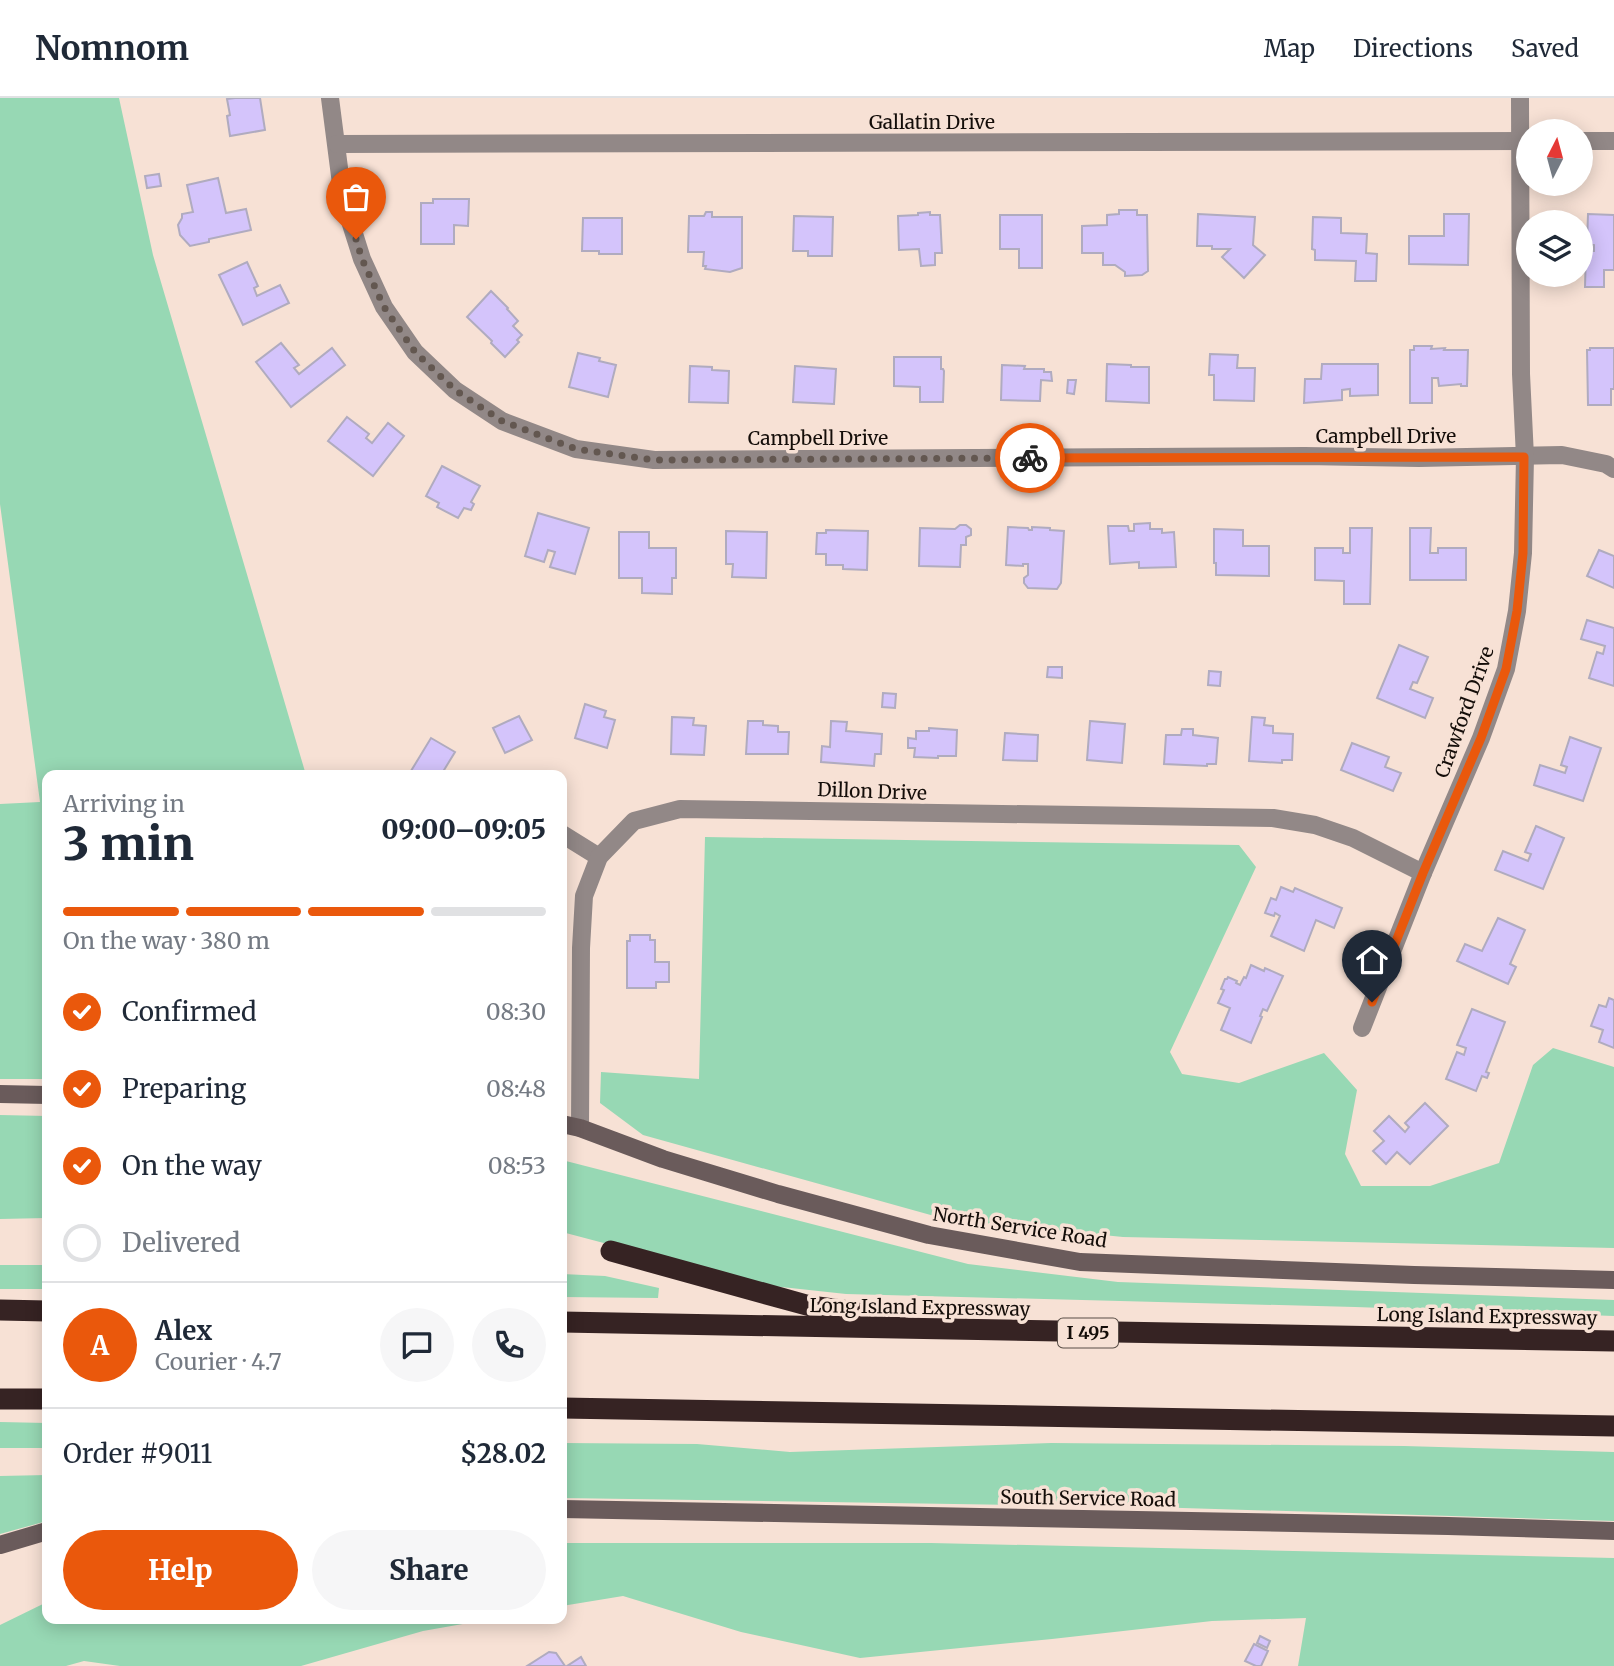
<!DOCTYPE html>
<meta charset="utf-8">
<style>
:root{--surface:#fff;--page:#f6f6f7;--text:#1f2937;--muted:#747a83;--line:#e0e1e3;--accent:#ea580c}
body{margin:0;font-family:Merriweather,serif;background:var(--page);color:var(--text);height:100vh;display:flex;flex-direction:column;font-size:26px;white-space:nowrap}
*{box-sizing:border-box;margin:0}
p{font-size:23px;color:var(--muted)}
.icon{flex:none;width:38px;height:38px;fill:none;stroke:currentColor;stroke-width:2;stroke-linecap:round;stroke-linejoin:round}
.map{position:relative;flex:1;overflow:hidden}
.sheet{position:absolute;left:42px;top:672px;width:525px;height:854px;display:flex;flex-direction:column;background:var(--surface);border-radius:14px;box-shadow:0 4px 18px #0003}
.sheet>*{flex:none}
.needle{width:46px;rotate:6deg}
.fabs{position:absolute;left:1516px;top:21px;display:grid;gap:14px}
.fabs a{display:grid;place-items:center;width:77px;height:77px;border-radius:50%;background:var(--surface);box-shadow:0 4px 18px #0003;font-size:35px}
.pin{position:absolute;display:grid;place-items:center;width:60px;height:60px;color:#fff;margin:-72px -30px;border-radius:50% 50% 50% 0;rotate:-45deg;box-shadow:0 0 7px #0007}
.pin .icon{rotate:45deg}
.courier{position:absolute;display:grid;place-items:center;width:70px;height:70px;margin:-35px;border:5px solid #ea580c;border-radius:50%;background:#fff;color:#222;box-shadow:0 2px 9px #0007}
.summary em{font-style:normal;font-weight:800}
.summary div{display:flex;flex-direction:column-reverse}
.summary{display:flex;align-items:center;justify-content:space-between;height:119px;padding:0 21px}
h1{font-size:46px;font-weight:800;line-height:52px}
.bar{display:grid;grid-template-columns:repeat(4,1fr);gap:10px 7px;align-content:center;height:84px;padding:0 21px}
.bar i{height:9px;border-radius:5px;background:var(--line)}
.bar .current{background:var(--accent)}
.bar p{grid-column:span 4}
.line{display:flex;align-items:center;gap:18px;padding:0 21px;border-top:2px solid var(--line)}
.line div{flex:1}
.round{display:grid;place-items:center;flex:none;width:74px;height:74px;border-radius:37px;background:var(--page)}
ol{padding:0 21px;list-style:none}
li{display:flex;align-items:center;gap:21px;height:77px}
li p{margin-inline-start:auto}
li .icon{padding:7px;border-radius:50%;background:var(--accent);color:#fff;stroke-width:4}
li:last-child{color:var(--muted)}
li i{width:38px;height:38px;border:4px solid var(--line);border-radius:50%}
.primary-button{display:flex;gap:14px;margin-top:auto;padding:14px 21px}
.primary-button a{flex:1;height:80px;border-radius:42px;background:var(--accent);color:#fff;font-size:28px;font-weight:800;line-height:80px;text-align:center}
.primary-button a+a{background:var(--page);color:var(--text)}
header{display:flex;align-items:center;gap:42px;box-sizing:border-box;height:98px;padding:0 35px;background:var(--surface);border-bottom:2px solid var(--line)}
header strong{font-size:33px}
nav{display:flex;gap:38px;margin-inline-start:auto;font-size:24px}
.map>svg:first-child{display:block}
</style>
<header>
<strong>Nomnom</strong>
<nav><a>Map</a><a>Directions</a><a>Saved</a></nav>
</header>
<div class="map">
<svg width="1614" height="1568" viewBox="0 0 1614 1568">
<rect width="100%" height="100%" fill="#f7e1d5"/>
<g fill="#97d8b4">
<path d="M 0,0 L 119,0 L 153,157 L 306,677 L 47,677 L 47,981 L 0,981 L 0,706 L 40,704 L 0,406 Z"/>
<path d="M 705,739 L 1239,747 L 1256,769 L 1170,954 L 1182,976 L 1239,985 L 1324,955 L 1357,992 L 1345,1056 L 1361,1088 L 1430,1088 L 1499,1065 L 1533,967 L 1553,950 L 1614,969 L 1614,1150 L 1123,1139 L 945,1121 L 643,1037 L 600,1005 L 601,974 L 699,981 Z"/>
<path d="M 0,1017 L 47,1018 L 47,1120 L 0,1121 Z"/>
<path d="M 562,1062 L 968,1166 L 1118,1184 L 1614,1202 L 1614,1218 L 1355,1209 L 846,1196 L 763,1187 L 562,1134 Z"/>
<rect x="0" y="1167" width="47" height="24"/>
<path d="M 562,1176 L 605,1178 L 659,1190 L 658,1200 L 562,1199 Z"/>
<path d="M 0,1324 L 47,1325 L 47,1350 L 0,1350 Z"/>
<path d="M 562,1345 L 697,1346 L 790,1354 L 1051,1345 L 1404,1348 L 1614,1354 L 1614,1423 L 1150,1409 L 562,1400 Z"/>
<path d="M 47,1377 L 47,1423 L 0,1436 L 0,1378 Z"/>
<path d="M 562,1445 L 931,1445 L 1614,1460 L 1614,1568 L 1298,1568 L 1306,1520 L 1212,1523 L 1052,1541 L 860,1560 L 741,1534 L 623,1498 L 562,1508 Z"/>
<path d="M 47,1504 L 47,1521 L 491,1521 L 423,1533 L 301,1568 L 120,1568 L 84,1563 L 66,1568 L 0,1568 L 0,1527 Z"/>
</g>
<g fill="#d4c4fb" stroke="#b0abbf" stroke-width="2">
<path d="M 235,0 L 260,0 L 265,32 L 230,38 L 227,18 L 230,17 L 227,1 Z"/>
<path d="M 159,76 L 161,88 L 147,90 L 145,78 Z"/>
<path d="M 218,80 L 226,115 L 246,111 L 251,132 L 209,141 L 209,144 L 190,148 L 180,137 L 178,127 L 182,120 L 182,116 L 193,114 L 187,87 Z"/>
<path d="M 433,101 L 469,101 L 468,128 L 454,127 L 454,146 L 421,146 L 421,105 L 433,105 Z"/>
<path d="M 1119,112 L 1137,112 L 1137,117 L 1147,117 L 1148,173 L 1142,177 L 1125,178 L 1125,174 L 1115,167 L 1103,167 L 1103,155 L 1082,155 L 1082,128 L 1107,127 L 1107,117 L 1119,116 Z"/>
<path d="M 706,114 L 712,114 L 712,119 L 742,119 L 742,170 L 730,174 L 705,171 L 706,168 L 703,168 L 704,154 L 688,154 L 689,118 L 704,118 Z"/>
<path d="M 930,114 L 930,117 L 940,117 L 942,155 L 935,155 L 935,167 L 921,168 L 919,151 L 899,152 L 898,118 L 918,117 L 918,115 Z"/>
<path d="M 1198,116 L 1255,119 L 1253,147 L 1265,157 L 1244,180 L 1222,159 L 1230,151 L 1212,151 L 1212,148 L 1197,148 Z"/>
<path d="M 1444,116 L 1469,116 L 1468,167 L 1409,166 L 1409,138 L 1444,138 Z"/>
<path d="M 1588,116 L 1614,117 L 1614,172 L 1604,172 L 1604,189 L 1585,189 L 1586,153 L 1594,153 L 1594,147 L 1587,146 Z"/>
<path d="M 1000,117 L 1042,117 L 1042,170 L 1019,170 L 1019,151 L 1000,151 Z"/>
<path d="M 794,118 L 833,119 L 832,158 L 808,158 L 808,153 L 793,153 Z"/>
<path d="M 1313,119 L 1341,120 L 1341,135 L 1367,136 L 1366,155 L 1377,156 L 1376,183 L 1355,183 L 1356,163 L 1315,162 L 1315,152 L 1312,151 Z"/>
<path d="M 583,120 L 622,120 L 622,156 L 599,156 L 599,153 L 582,153 Z"/>
<path d="M 247,164 L 258,188 L 254,190 L 257,198 L 280,187 L 289,205 L 243,227 L 219,177 Z"/>
<path d="M 491,193 L 508,210 L 507,211 L 518,223 L 513,228 L 522,237 L 517,242 L 519,244 L 505,259 L 491,245 L 492,243 L 467,219 Z"/>
<path d="M 281,245 L 299,267 L 294,270 L 299,276 L 332,250 L 345,267 L 291,309 L 256,264 Z"/>
<path d="M 1414,248 L 1432,248 L 1431,251 L 1445,250 L 1444,252 L 1468,252 L 1467,288 L 1461,288 L 1461,286 L 1439,288 L 1438,280 L 1432,280 L 1432,305 L 1410,305 L 1410,252 L 1414,252 Z"/>
<path d="M 1590,250 L 1614,250 L 1614,291 L 1611,291 L 1611,307 L 1588,307 L 1587,252 L 1590,252 Z"/>
<path d="M 578,255 L 600,260 L 599,263 L 616,267 L 608,299 L 569,289 Z"/>
<path d="M 1210,256 L 1238,257 L 1237,270 L 1255,270 L 1254,303 L 1214,302 L 1214,277 L 1209,277 Z"/>
<path d="M 894,259 L 941,259 L 941,271 L 943,271 L 944,273 L 943,304 L 920,304 L 920,289 L 894,288 Z"/>
<path d="M 1107,266 L 1131,267 L 1131,269 L 1149,269 L 1149,305 L 1106,303 Z"/>
<path d="M 1322,266 L 1378,266 L 1378,297 L 1350,298 L 1350,291 L 1342,292 L 1342,302 L 1304,305 L 1305,281 L 1321,281 Z"/>
<path d="M 1002,267 L 1025,268 L 1024,271 L 1044,271 L 1044,274 L 1051,274 L 1052,283 L 1041,282 L 1040,303 L 1001,302 Z"/>
<path d="M 690,268 L 712,269 L 712,272 L 729,273 L 728,305 L 689,304 Z"/>
<path d="M 795,268 L 836,271 L 834,306 L 793,304 Z"/>
<path d="M 1068,282 L 1076,282 L 1074,296 L 1067,295 Z"/>
<path d="M 347,319 L 369,336 L 366,340 L 372,345 L 388,325 L 404,338 L 373,378 L 328,343 Z"/>
<path d="M 442,368 L 480,388 L 471,404 L 474,406 L 471,412 L 464,410 L 458,420 L 437,409 L 439,405 L 426,398 Z"/>
<path d="M 538,415 L 589,430 L 575,476 L 550,469 L 555,454 L 548,452 L 544,464 L 525,458 Z"/>
<path d="M 1150,425 L 1150,431 L 1162,431 L 1162,435 L 1174,434 L 1176,469 L 1139,470 L 1139,464 L 1110,466 L 1108,428 L 1128,428 L 1129,433 L 1134,433 L 1134,426 Z"/>
<path d="M 960,427 L 966,427 L 971,431 L 971,437 L 966,439 L 966,447 L 961,447 L 960,469 L 919,468 L 920,430 L 955,431 Z"/>
<path d="M 1008,429 L 1028,430 L 1029,432 L 1032,432 L 1032,429 L 1050,430 L 1050,432 L 1064,433 L 1061,485 L 1057,491 L 1028,490 L 1024,485 L 1024,480 L 1028,477 L 1028,466 L 1023,466 L 1023,468 L 1006,467 Z"/>
<path d="M 1350,430 L 1372,430 L 1370,506 L 1344,506 L 1344,483 L 1315,482 L 1315,450 L 1343,450 L 1343,455 L 1350,455 Z"/>
<path d="M 1410,430 L 1431,430 L 1430,455 L 1438,455 L 1438,450 L 1466,450 L 1466,482 L 1410,482 Z"/>
<path d="M 1214,431 L 1243,432 L 1243,448 L 1269,448 L 1269,478 L 1216,477 L 1216,465 L 1214,465 Z"/>
<path d="M 826,432 L 868,433 L 867,472 L 843,471 L 843,467 L 826,467 L 826,456 L 816,456 L 817,435 L 826,435 Z"/>
<path d="M 726,433 L 767,434 L 766,480 L 732,479 L 733,466 L 726,466 Z"/>
<path d="M 619,434 L 649,434 L 649,450 L 676,450 L 676,480 L 672,480 L 672,496 L 642,495 L 642,480 L 619,480 Z"/>
<path d="M 1599,452 L 1614,458 L 1614,490 L 1587,478 Z"/>
<path d="M 1587,522 L 1614,530 L 1614,588 L 1589,580 L 1597,554 L 1603,556 L 1605,548 L 1581,541 Z"/>
<path d="M 1399,547 L 1428,559 L 1417,585 L 1413,584 L 1410,591 L 1433,600 L 1425,620 L 1377,600 Z"/>
<path d="M 1048,569 L 1062,569 L 1062,580 L 1047,579 Z"/>
<path d="M 1209,573 L 1221,574 L 1220,588 L 1208,587 Z"/>
<path d="M 883,595 L 896,596 L 895,610 L 882,609 Z"/>
<path d="M 585,606 L 606,613 L 604,619 L 615,622 L 607,650 L 575,640 Z"/>
<path d="M 519,618 L 532,642 L 505,655 L 493,630 Z"/>
<path d="M 672,619 L 694,620 L 693,627 L 706,628 L 704,657 L 671,656 Z"/>
<path d="M 1252,619 L 1265,620 L 1264,627 L 1273,628 L 1273,635 L 1293,636 L 1292,662 L 1282,662 L 1282,665 L 1249,663 Z"/>
<path d="M 748,623 L 763,623 L 763,627 L 778,628 L 778,634 L 789,634 L 788,656 L 746,656 Z"/>
<path d="M 831,623 L 847,624 L 846,633 L 882,636 L 881,656 L 875,656 L 874,668 L 821,664 L 822,648 L 830,649 Z"/>
<path d="M 1090,623 L 1125,626 L 1122,665 L 1087,662 Z"/>
<path d="M 929,630 L 957,632 L 956,658 L 938,658 L 938,660 L 914,659 L 915,650 L 908,650 L 908,640 L 916,641 L 916,633 L 929,633 Z"/>
<path d="M 1182,631 L 1193,631 L 1193,637 L 1218,640 L 1216,666 L 1207,666 L 1207,668 L 1164,666 L 1166,637 L 1181,637 Z"/>
<path d="M 1005,635 L 1038,637 L 1037,663 L 1003,662 Z"/>
<path d="M 1570,639 L 1601,650 L 1583,703 L 1534,687 L 1540,667 L 1565,675 L 1567,669 L 1561,667 Z"/>
<path d="M 431,640 L 455,654 L 441,677 L 418,677 L 411,673 Z"/>
<path d="M 1352,645 L 1389,659 L 1385,669 L 1401,675 L 1393,693 L 1341,672 Z"/>
<path d="M 1536,728 L 1564,740 L 1543,791 L 1495,772 L 1503,753 L 1528,763 L 1531,756 L 1525,754 Z"/>
<path d="M 1281,789 L 1293,794 L 1295,790 L 1342,810 L 1334,830 L 1316,822 L 1304,853 L 1271,838 L 1280,818 L 1275,815 L 1274,818 L 1265,815 L 1271,800 L 1276,802 Z"/>
<path d="M 1498,820 L 1525,832 L 1510,866 L 1516,869 L 1508,886 L 1457,863 L 1465,846 L 1482,853 Z"/>
<path d="M 630,837 L 650,837 L 650,842 L 655,842 L 655,864 L 669,864 L 669,884 L 656,884 L 656,890 L 627,890 L 627,843 L 630,843 Z"/>
<path d="M 1251,867 L 1264,873 L 1265,870 L 1283,878 L 1267,913 L 1263,911 L 1260,918 L 1262,919 L 1251,945 L 1221,932 L 1230,910 L 1218,905 L 1224,892 L 1221,891 L 1225,881 L 1227,881 L 1228,879 L 1237,883 L 1236,885 L 1240,887 L 1244,879 L 1246,880 Z"/>
<path d="M 1609,900 L 1614,902 L 1614,950 L 1599,944 L 1603,932 L 1591,928 L 1599,907 L 1606,909 Z"/>
<path d="M 1472,911 L 1505,924 L 1486,974 L 1489,975 L 1487,980 L 1482,978 L 1476,993 L 1446,981 L 1457,954 L 1464,957 L 1466,950 L 1457,947 Z"/>
<path d="M 1425,1005 L 1448,1028 L 1410,1066 L 1397,1054 L 1386,1066 L 1373,1053 L 1384,1043 L 1374,1033 L 1389,1018 L 1405,1034 L 1409,1029 L 1405,1025 Z"/>
<path d="M 1260,1538 L 1270,1543 L 1267,1550 L 1257,1545 Z"/>
<path d="M 1254,1546 L 1268,1553 L 1261,1568 L 1256,1568 L 1245,1563 Z"/>
<path d="M 549,1554 L 556,1555 L 565,1568 L 527,1568 Z"/>
<path d="M 581,1559 L 586,1568 L 567,1568 Z"/>
</g>
<g fill="none" stroke-linecap="round" stroke-linejoin="round">
<g stroke="#928887" stroke-width="18">
<path d="M 330,0 L 343,101 L 362,161 L 384,209 L 415,254 L 455,292 L 502,323 L 576,351 L 654,362 L 1305,358 L 1419,360 L 1562,357 L 1606,366 L 1614,371"/>
<path d="M 1580,43 L 1614,43"/>
<path d="M 337,46 L 1528,43"/>
<path d="M 562,736 L 599,759"/>
<path d="M 1362,930 L 1423,775 L 1481,640 L 1506,571 L 1517,513 L 1523,455 L 1525,359 L 1521,276 L 1520,0"/>
<path d="M 580,1030 L 581,850 L 584,798 L 599,759 L 634,723 L 680,711 L 1273,720 L 1315,727 L 1353,740 L 1423,775"/>
</g>
<g stroke="#6a5b5b" stroke-width="18">
<path d="M 0,996 L 47,997"/>
<path d="M 562,1026 L 580,1030 L 663,1061 L 778,1096 L 929,1137 L 1080,1164 L 1414,1177 L 1614,1182"/>
<path d="M 562,1411 L 1448,1428 L 1614,1433"/>
<path d="M 0,1447 L 47,1433"/>
</g>
<g stroke="#362323" stroke-width="21">
<path d="M 611,1153 L 810,1208 L 895,1219"/>
<path d="M 0,1212 L 47,1213"/>
<path d="M 562,1224 L 1614,1243"/>
<path d="M 0,1301 L 47,1301"/>
<path d="M 562,1310 L 1614,1328"/>
</g>
</g>
<g fill="none" stroke-linecap="round" stroke-linejoin="round">
<path stroke="#635750" stroke-width="7" stroke-dasharray="0 12.6" d="M 356,141 L 362,161 L 384,209 L 415,254 L 455,292 L 502,323 L 576,351 L 654,362 L 1030,360"/>
<path stroke="#ea580c" stroke-width="9" d="M 1030,360 L 1524,359 L 1523,455 L 1517,513 L 1506,571 L 1481,640 L 1423,775 L 1372,904"/>
</g>
<g text-anchor="middle" stroke-width="7" stroke-linejoin="round" paint-order="stroke">
<rect fill="#f7e1d5" stroke="#584d46" stroke-width="2" x="1058" y="1220.5" width="60" height="29" rx="5"/>
<g font-size="18" font-weight="bold" fill="#140d09">
<text x="1088" y="1241">I 495</text>
</g>
<g font-size="19" fill="#140d09" stroke="#f7e1d5">
<text x="932" y="31">Gallatin Drive</text>
<text x="1386" y="345">Campbell Drive</text>
<text x="818" y="347">Campbell Drive</text>
<text transform="translate(1464 614) rotate(-70)" y="7">Crawford Drive</text>
<text transform="translate(872 693) rotate(2)" y="7">Dillon Drive</text>
<text transform="translate(1020 1129) rotate(9)" y="7">North Service Road</text>
<text transform="translate(920 1209) rotate(1)" y="7">Long Island Expressway</text>
<text transform="translate(1487 1218) rotate(1)" y="7">Long Island Expressway</text>
<text transform="translate(1088 1400) rotate(1)" y="7">South Service Road</text>
</g>
</g>
</svg>
<div class="fabs">
<a><svg class="needle" viewBox="-14 -14 28 28"><path d="M0-13l5 13h-10z" fill="#e53935"/><path d="M0 13l5-13h-10z" fill="#747a83"/></svg></a>
<a><svg class="icon" aria-label="layers" viewBox="0 0 24 24"><path d="M12 4l9 5-9 5-9-5zM3 14l9 5 9-5"/></svg></a>
</div>
<div class="pin" style="left:356px;top:141px;background:#ea580c"><svg class="icon" aria-label="bag" viewBox="0 0 24 24"><path d="M5 8h14l-1 12H6zM9 8a3 3 0 0 1 6 0"/></svg></div>
<div class="pin" style="left:1372px;top:904px;background:#1f2937"><svg class="icon" aria-label="home" viewBox="0 0 24 24"><path d="M3 11l9-7 9 7M6 9v11h12V9"/></svg></div>
<div class="courier" style="left:1030px;top:360px"><svg class="icon" aria-label="bike" viewBox="0 0 24 24"><circle cx="6" cy="16" r="4"/><circle cx="18" cy="16" r="4"/><path d="M6 16l4-8h5l3 8M10 8l3 8H6M13 5h3"/></svg></div>
<section class="sheet">
<div class="summary"><div><h1>3 min</h1><p>Arriving in</p></div><em>09:00–09:05</em></div>
<div class="bar"><i class="current"></i><i class="current"></i><i class="current"></i><i></i><p>On the way · 380 m</p></div>
<ol>
<li><svg class="icon" aria-label="check" viewBox="0 0 24 24"><path d="M5 12l5 5 9-10"/></svg>Confirmed<p>08:30</p></li>
<li><svg class="icon" aria-label="check" viewBox="0 0 24 24"><path d="M5 12l5 5 9-10"/></svg>Preparing<p>08:48</p></li>
<li><svg class="icon" aria-label="check" viewBox="0 0 24 24"><path d="M5 12l5 5 9-10"/></svg>On the way<p>08:53</p></li>
<li><i></i>Delivered</li>
</ol>
<div class="line" style="height:126px"><b class="round" style="background:var(--accent);color:#fff">A</b><div><b>Alex</b><p>Courier · 4.7</p></div><a class="round"><svg class="icon" aria-label="chat" viewBox="0 0 24 24"><path d="M4 5h16v11H9l-5 4z"/></svg></a><a class="round"><svg class="icon" aria-label="phone" viewBox="0 0 24 24"><path d="M5 4h4l2 5-3 2q2 4 5 5l2-3 5 2v4C11 20 4 13 5 4z"/></svg></a></div>
<div class="line" style="height:91px"><div>Order #9011</div><b>$28.02</b></div>
<div class="primary-button"><a>Help</a><a>Share</a></div>
</section>
</div>
